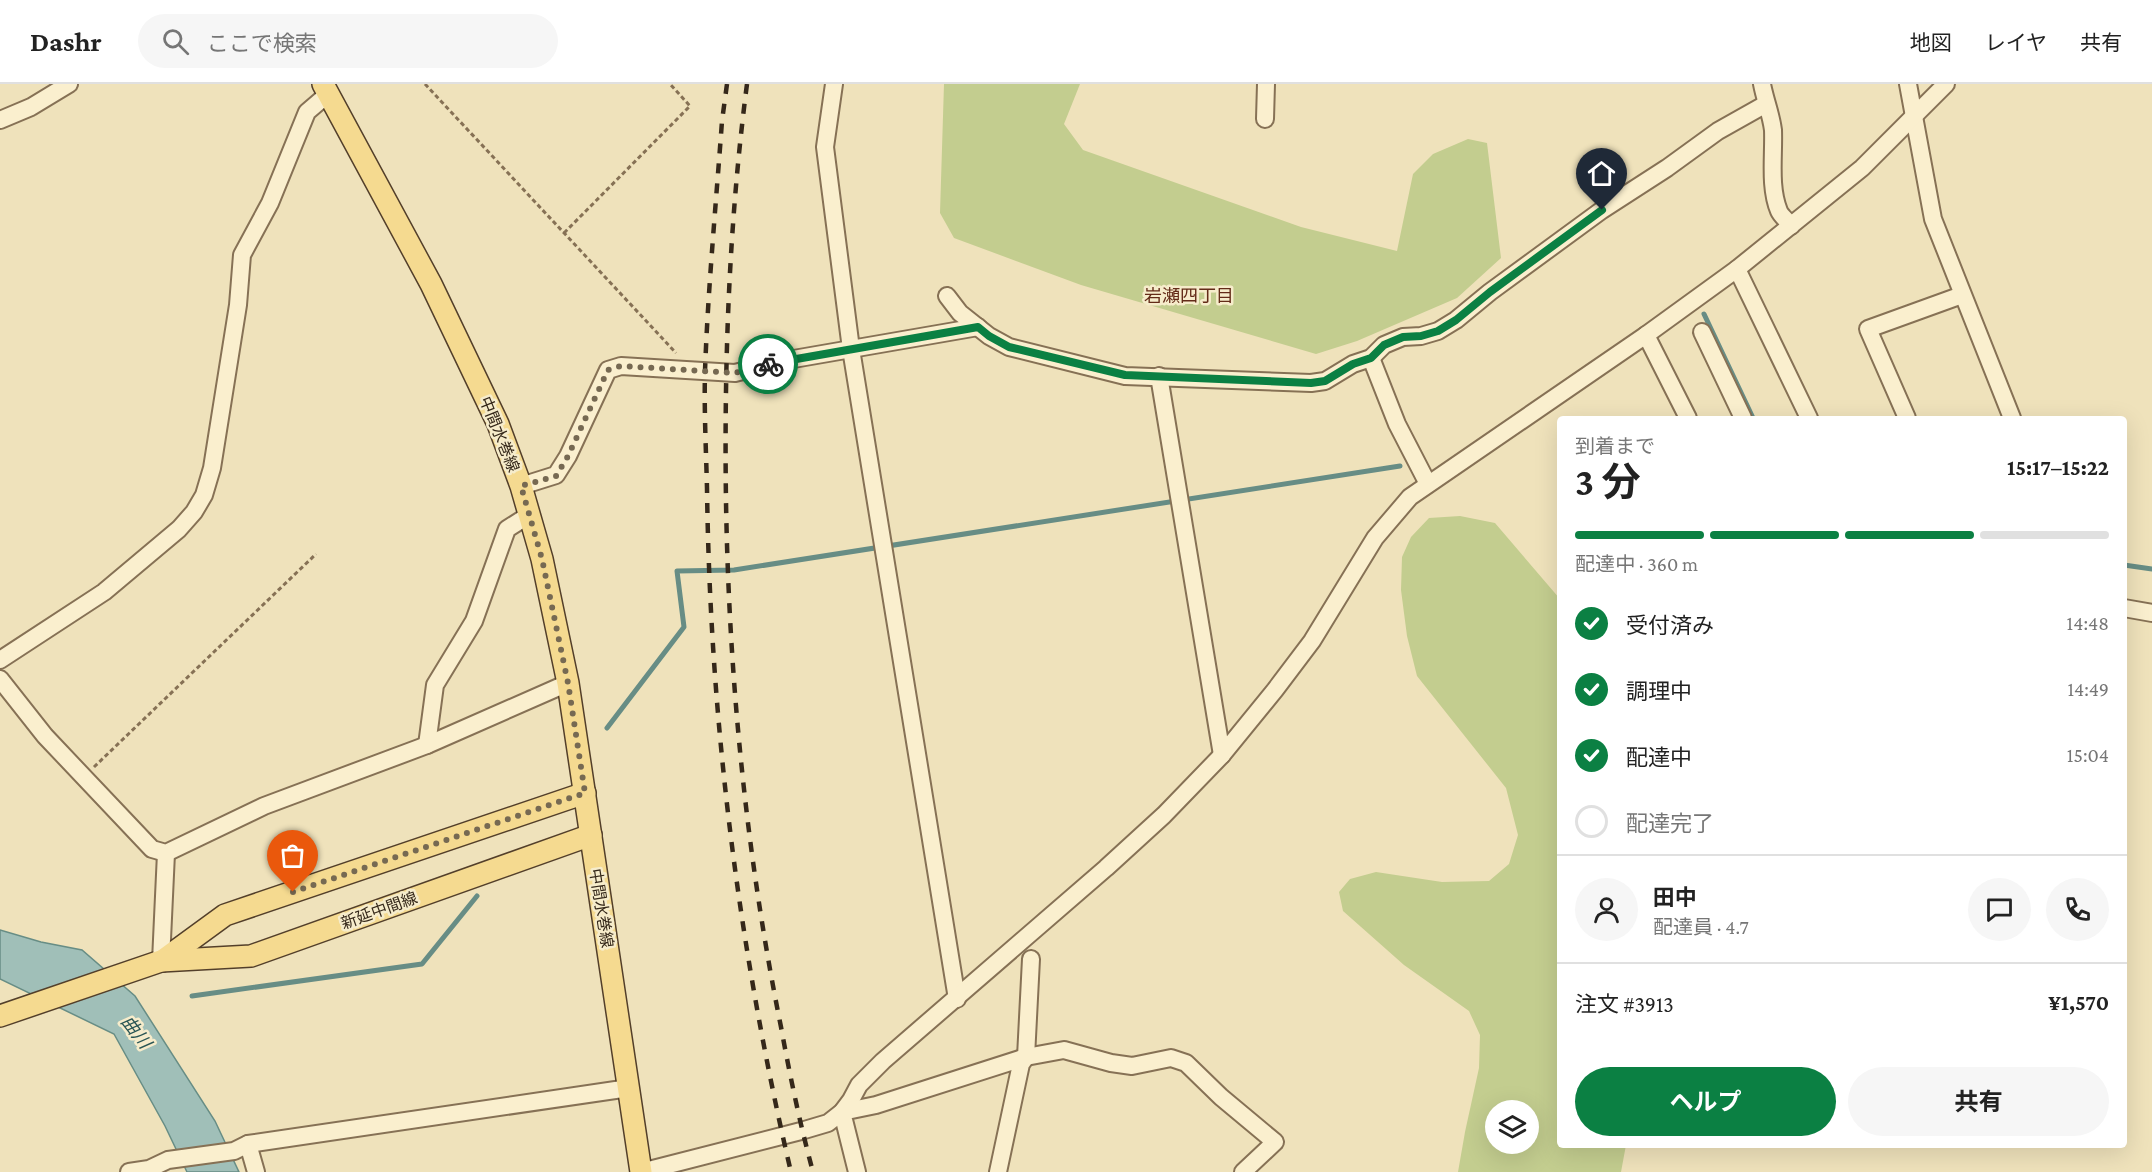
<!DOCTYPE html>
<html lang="ja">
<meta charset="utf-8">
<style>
:root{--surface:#fff;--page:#f6f6f6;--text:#222;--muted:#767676;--line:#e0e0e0;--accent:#0b8043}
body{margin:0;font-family:"Crimson Pro","Noto Sans JP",serif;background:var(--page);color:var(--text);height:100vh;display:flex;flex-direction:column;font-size:22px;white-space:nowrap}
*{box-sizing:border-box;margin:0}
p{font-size:20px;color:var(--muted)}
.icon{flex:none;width:33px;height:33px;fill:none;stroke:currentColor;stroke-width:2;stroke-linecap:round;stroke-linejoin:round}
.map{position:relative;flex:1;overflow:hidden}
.sheet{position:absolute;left:1557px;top:332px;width:570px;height:732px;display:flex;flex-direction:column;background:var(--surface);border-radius:6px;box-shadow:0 6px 24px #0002}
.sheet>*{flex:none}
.fabs{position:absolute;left:1485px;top:1016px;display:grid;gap:12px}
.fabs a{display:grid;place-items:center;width:54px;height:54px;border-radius:50%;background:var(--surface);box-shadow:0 6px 24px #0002;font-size:30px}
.pin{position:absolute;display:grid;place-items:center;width:51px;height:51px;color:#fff;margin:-62px -26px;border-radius:50% 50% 50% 0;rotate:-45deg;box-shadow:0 0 6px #0007}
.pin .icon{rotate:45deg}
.courier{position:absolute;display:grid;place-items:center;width:60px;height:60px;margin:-30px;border:4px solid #0b8043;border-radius:50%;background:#fff;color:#222;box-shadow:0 2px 8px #0007}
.summary em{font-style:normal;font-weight:700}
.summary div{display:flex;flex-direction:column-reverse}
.summary{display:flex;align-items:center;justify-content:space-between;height:102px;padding:0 18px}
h1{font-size:39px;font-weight:700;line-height:45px}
.bar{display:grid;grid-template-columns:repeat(4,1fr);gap:9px 6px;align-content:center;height:72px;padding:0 18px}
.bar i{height:8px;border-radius:4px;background:var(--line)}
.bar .current{background:var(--accent)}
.bar p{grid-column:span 4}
.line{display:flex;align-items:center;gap:15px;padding:0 18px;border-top:2px solid var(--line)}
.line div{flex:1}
.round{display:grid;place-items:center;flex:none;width:63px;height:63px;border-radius:32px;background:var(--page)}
ol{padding:0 18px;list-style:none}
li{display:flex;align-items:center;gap:18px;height:66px}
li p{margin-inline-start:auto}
li .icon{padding:6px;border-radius:50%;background:var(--accent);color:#fff;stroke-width:4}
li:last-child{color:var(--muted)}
li i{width:33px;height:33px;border:3px solid var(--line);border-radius:50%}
.cta{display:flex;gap:12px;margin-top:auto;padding:12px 18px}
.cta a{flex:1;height:69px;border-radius:36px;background:var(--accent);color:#fff;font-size:24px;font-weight:700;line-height:69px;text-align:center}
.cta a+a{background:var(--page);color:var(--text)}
header{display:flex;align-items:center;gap:36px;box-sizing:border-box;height:84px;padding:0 30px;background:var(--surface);border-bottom:2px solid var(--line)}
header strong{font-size:28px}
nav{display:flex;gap:33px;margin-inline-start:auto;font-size:21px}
.search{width:420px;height:54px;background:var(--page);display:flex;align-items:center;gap:15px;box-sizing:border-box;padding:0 21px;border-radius:33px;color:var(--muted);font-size:22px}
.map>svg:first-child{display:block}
</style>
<header>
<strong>Dashr</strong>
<div class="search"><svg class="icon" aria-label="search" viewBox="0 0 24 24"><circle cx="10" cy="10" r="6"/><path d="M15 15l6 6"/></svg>ここで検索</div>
<nav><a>地図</a><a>レイヤ</a><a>共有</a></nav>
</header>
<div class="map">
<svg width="2152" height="1088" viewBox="0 0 2152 1088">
<rect width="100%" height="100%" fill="#efe2bb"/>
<g fill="#c3cd8f" fill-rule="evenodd">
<path d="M 944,0 L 1080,0 L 1064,40 L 1083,66 L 1301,143 L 1397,167 L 1413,90 L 1433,70 L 1468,55 L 1487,59 L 1501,174 L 1457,214 L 1357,257 L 1316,270 L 1081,201 L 954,154 L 940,129 Z"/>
<path d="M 1460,432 L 1495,439 L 1560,515 L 1560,1060 L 1626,1061 L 1621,1088 L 1458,1088 L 1465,1048 L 1479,984 L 1480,951 L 1469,927 L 1404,881 L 1343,827 L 1339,808 L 1350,795 L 1376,788 L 1442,798 L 1489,797 L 1509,780 L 1518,751 L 1506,704 L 1417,592 L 1407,552 L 1401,506 L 1402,473 L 1411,453 L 1429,434 ZM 1496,1026 L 1528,1026 L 1528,1059 L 1496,1059 Z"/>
</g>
<path fill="#a0bfb8" stroke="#678d85" stroke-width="1.5" d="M 0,846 L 41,858 L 82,866 L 135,912 L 215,1037 L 239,1088 L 187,1088 L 165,1042 L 114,950 L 0,895 Z"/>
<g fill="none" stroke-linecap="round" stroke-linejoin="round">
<g stroke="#678d85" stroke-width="5">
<path d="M 1704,230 L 1753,334"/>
<path d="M 2124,481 L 2152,485"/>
<path d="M 607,644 L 684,543 L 677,487 L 734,486 L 1400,382"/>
<path d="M 192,912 L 422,880 L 477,812"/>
</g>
<g stroke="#867155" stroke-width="20">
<g id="minor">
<path d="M 834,0 L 825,63 L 851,265 L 957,915"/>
<path d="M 1762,0 C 1765,16 1771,30 1773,46 C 1774,72 1769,103 1779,127 C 1781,132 1788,137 1791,142"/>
<path d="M 1908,0 L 1933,135 L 2012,334"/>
<path d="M 1265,35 L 1266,0"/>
<path d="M 0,36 L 31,23 L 69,0"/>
<path d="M 1737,185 L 1809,334"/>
<path d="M 947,212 L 960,229 L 989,252 L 1009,263 L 1125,292 L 1311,299 L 1325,297 L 1353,280 L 1371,274 L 1384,261 L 1403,253 L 1421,252 L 1438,247 L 1456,236 L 1490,208 L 1602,126 L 1667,84 L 1718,47 L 1766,20"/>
<path d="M 1702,248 L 1743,334"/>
<path d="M 1646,251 L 1688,334"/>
<path d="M 1371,274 L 1397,340 L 1428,400"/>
<path d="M 1159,292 L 1222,671"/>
<path d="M 1907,334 L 1868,245 L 1962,211"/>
<path d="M 521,402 L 556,391 L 568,372 L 608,286 L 621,282 L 735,289 L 782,277 L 978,243"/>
<path d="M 2124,524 L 2152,529"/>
<path d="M 0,576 L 104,508 L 179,445 L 194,428 L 204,411 L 212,384 L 238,221 L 242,171 L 270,119 L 307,28 L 328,10"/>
<path d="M 0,595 L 45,652 L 152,765 L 166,769 L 264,722 L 427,661 L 568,599"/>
<path d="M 427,661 L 435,601 L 474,537 L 507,445 L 529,431"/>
<path d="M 161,877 L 166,769"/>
<path d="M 248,1060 L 256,1088"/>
<path d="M 129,1088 L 149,1085 L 168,1076 L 234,1067 L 248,1060 L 629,1004"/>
<path d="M 641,1088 L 801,1047 L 828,1039 L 842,1028 L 851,1016 L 859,1001 L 883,977 L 1106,784 L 1164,731 L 1222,671 L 1275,606 L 1312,557 L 1375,454 L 1410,413 L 1646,251 L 1737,185 L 1862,84 L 1946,0"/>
<path d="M 857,1088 L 842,1028 L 876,1021 L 1026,973 L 1064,966 L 1111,979 L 1132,982 L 1171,974 L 1186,979 L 1221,1013 L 1275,1058 L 1243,1088"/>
<path d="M 998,1088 L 1021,980 L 1026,973 L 1031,875"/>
</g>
</g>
<g stroke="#533f2a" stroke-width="24">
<g id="major">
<path d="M 323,0 L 431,200 L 498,340 L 521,402 L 542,475 L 568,599 L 641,1088"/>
<path d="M 162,877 L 225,831 L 585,709"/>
<path d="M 0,932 L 161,877 L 251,872 L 591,751"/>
</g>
</g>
<g stroke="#867155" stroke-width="3" stroke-dasharray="4.5 3" stroke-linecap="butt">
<path d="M 425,0 L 676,269"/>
<path d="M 564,149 L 690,22 L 670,0"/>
<path d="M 94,683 L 316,470"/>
</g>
<use href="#minor" stroke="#faefce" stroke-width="16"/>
<use href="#major" stroke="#f5da90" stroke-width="21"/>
<g stroke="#35281a" stroke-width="4.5" stroke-dasharray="10 10" stroke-linecap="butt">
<path d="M 727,0 L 722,37 C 716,120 708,204 705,287 C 704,326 706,365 707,404 C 710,634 738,863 791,1088"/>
<path d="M 747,0 C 729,138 724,279 726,418 C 729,594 746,770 781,943 C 790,992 800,1040 813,1088"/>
</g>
</g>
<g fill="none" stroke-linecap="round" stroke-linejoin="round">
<path stroke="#766952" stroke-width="6" stroke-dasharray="0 10.8" d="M 293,808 L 585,709 L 568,599 L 542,475 L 521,402 L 556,392 L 568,372 L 608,286 L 621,282 L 735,289 L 768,280"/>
<path stroke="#0b8043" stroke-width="8" d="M 768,280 L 978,243 L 989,252 L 1009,263 L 1125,291 L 1311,299 L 1325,297 L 1353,280 L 1371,274 L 1384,261 L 1403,253 L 1421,252 L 1438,247 L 1456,236 L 1490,208 L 1602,126"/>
</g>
<g text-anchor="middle" stroke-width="5" stroke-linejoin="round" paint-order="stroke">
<g font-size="16" fill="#35281a" stroke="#f6eccb">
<text transform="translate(500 350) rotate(68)" y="6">中間水巻線</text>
<text transform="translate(602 824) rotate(81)" y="6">中間水巻線</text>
<text transform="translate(379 826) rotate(-20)" y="6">新延中間線</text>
</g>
<g font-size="18" fill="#632b18" stroke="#f6eccb">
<text x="1189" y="218">岩瀬四丁目</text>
</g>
<g font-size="18" font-style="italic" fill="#295554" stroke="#f6eccb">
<text transform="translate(136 948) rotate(52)" y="6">曲川</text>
</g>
</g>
</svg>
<div class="fabs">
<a><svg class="icon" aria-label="layers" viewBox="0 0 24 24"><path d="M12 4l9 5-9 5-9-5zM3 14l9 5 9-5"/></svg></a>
</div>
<div class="pin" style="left:293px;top:808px;background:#ea580c"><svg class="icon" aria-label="bag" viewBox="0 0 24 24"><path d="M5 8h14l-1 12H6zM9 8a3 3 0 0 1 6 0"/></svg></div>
<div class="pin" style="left:1602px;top:126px;background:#1f2937"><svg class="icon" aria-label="home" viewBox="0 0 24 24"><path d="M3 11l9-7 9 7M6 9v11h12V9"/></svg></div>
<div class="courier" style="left:768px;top:280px"><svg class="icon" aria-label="bike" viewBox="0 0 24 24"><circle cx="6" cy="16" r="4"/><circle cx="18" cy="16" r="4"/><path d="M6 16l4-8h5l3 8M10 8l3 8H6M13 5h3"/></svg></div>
<section class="sheet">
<div class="summary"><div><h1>3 分</h1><p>到着まで</p></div><em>15:17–15:22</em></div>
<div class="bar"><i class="current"></i><i class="current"></i><i class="current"></i><i></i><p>配達中 · 360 m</p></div>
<ol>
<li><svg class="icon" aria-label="check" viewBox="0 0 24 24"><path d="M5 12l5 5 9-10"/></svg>受付済み<p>14:48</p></li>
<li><svg class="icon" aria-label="check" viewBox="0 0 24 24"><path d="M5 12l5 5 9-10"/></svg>調理中<p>14:49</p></li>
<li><svg class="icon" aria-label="check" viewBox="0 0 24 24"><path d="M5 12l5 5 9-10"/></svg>配達中<p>15:04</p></li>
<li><i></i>配達完了</li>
</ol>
<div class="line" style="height:108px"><a class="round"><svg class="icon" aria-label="person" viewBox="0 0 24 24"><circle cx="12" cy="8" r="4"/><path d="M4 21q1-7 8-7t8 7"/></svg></a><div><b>田中</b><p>配達員 · 4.7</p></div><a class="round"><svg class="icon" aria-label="chat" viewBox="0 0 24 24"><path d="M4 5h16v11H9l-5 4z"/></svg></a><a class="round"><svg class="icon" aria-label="phone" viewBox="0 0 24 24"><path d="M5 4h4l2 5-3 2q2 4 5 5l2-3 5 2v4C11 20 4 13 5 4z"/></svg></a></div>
<div class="line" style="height:78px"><div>注文 #3913</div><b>¥1,570</b></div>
<div class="cta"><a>ヘルプ</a><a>共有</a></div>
</section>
</div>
